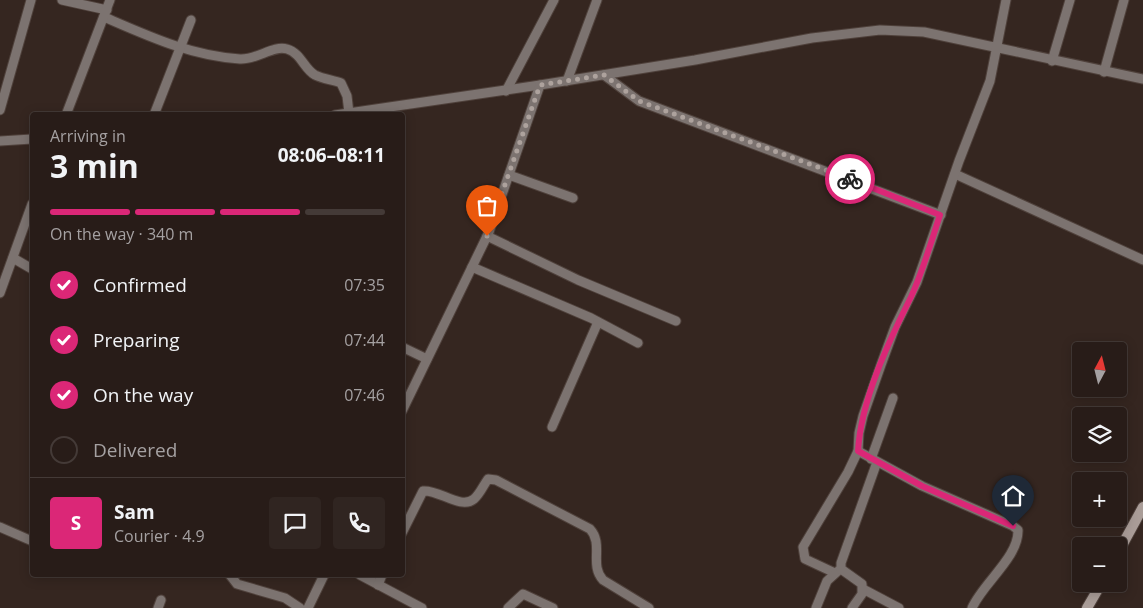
<!DOCTYPE html>
<meta charset="utf-8">
<style>
:root{--surface:#281c18;--page:#302521;--text:#f1f3f6;--muted:#a5a1a2;--line:#443a37;--accent:#db2777}
body{margin:0;font-family:"Open Sans",sans-serif;background:var(--page);color:var(--text);height:100vh;display:flex;flex-direction:column;font-size:19px;white-space:nowrap}
*{box-sizing:border-box;margin:0}
p{font-size:16px;color:var(--muted)}
.icon{flex:none;width:28px;height:28px;fill:none;stroke:currentColor;stroke-width:2;stroke-linecap:round;stroke-linejoin:round}
.map{position:relative;flex:1;overflow:hidden}
.panel{position:absolute;left:30px;top:112px;width:375px;height:465px;display:flex;flex-direction:column;background:var(--surface);border-radius:5px;box-shadow:0 2px 12px #0003,0 0 0 1px var(--line)}
.panel>*{flex:none}
.needle{width:32px;rotate:7deg}
.fabs{position:absolute;left:1072px;top:342px;display:grid;gap:10px}
.fabs a{display:grid;place-items:center;width:55px;height:55px;border-radius:5px;background:var(--surface);box-shadow:0 2px 12px #0003,0 0 0 1px var(--line);font-size:25px}
.pin{position:absolute;display:grid;place-items:center;width:42px;height:42px;color:#fff;margin:-51px -21px;border-radius:50% 50% 50% 0;rotate:-45deg;box-shadow:0 0 5px #0007}
.pin .icon{rotate:45deg}
.courier{position:absolute;display:grid;place-items:center;width:50px;height:50px;margin:-25px;border:4px solid #db2777;border-radius:50%;background:#fff;color:#222;box-shadow:0 1px 6px #0007}
.overview em{font-style:normal;font-weight:700}
.overview div{display:flex;flex-direction:column-reverse}
.overview{display:flex;align-items:center;justify-content:space-between;height:85px;padding:0 20px}
h1{font-size:32px;font-weight:700;line-height:38px}
.bar{display:grid;grid-template-columns:repeat(4,1fr);gap:8px 5px;align-content:center;height:60px;padding:0 20px}
.bar i{height:6px;border-radius:4px;background:var(--line)}
.bar .selected{background:var(--accent)}
.bar p{grid-column:span 4}
.line{display:flex;align-items:center;gap:12px;padding:0 20px;border-top:1px solid var(--line)}
.line div{flex:1}
.round{display:grid;place-items:center;flex:none;width:52px;height:52px;border-radius:5px;background:var(--page)}
ol{padding:0 20px;list-style:none}
li{display:flex;align-items:center;gap:15px;height:55px}
li p{margin-inline-start:auto}
li .icon{padding:5px;border-radius:50%;background:var(--accent);color:#fff;stroke-width:4}
li:last-child{color:var(--muted)}
li i{width:28px;height:28px;border:2px solid var(--line);border-radius:50%}
.map>svg:first-child{display:block}
</style>
<div class="map">
<svg width="1143" height="608" viewBox="0 0 1143 608">
<rect width="100%" height="100%" fill="#352620"/>
<g fill="none" stroke-linecap="round" stroke-linejoin="round">
<g stroke="#4f413b" stroke-width="11">
<g id="street">
<path d="M 62,0 L 107,10"/>
<path d="M 104,17 C 148,36 191,56 240,59 C 257,60 273,45 287,49 C 301,53 304,69 315,75 C 323,79 333,80 341,83 L 347,96 L 349,113"/>
<path d="M 1052,61 L 1070,0"/>
<path d="M 1104,72 L 1124,0"/>
<path d="M 604,75 L 639,101 L 941,215"/>
<path d="M 567,81 L 597,0"/>
<path d="M 506,91 L 554,0"/>
<path d="M 0,110 L 31,0"/>
<path d="M 66,115 L 110,0"/>
<path d="M 154,115 L 191,20"/>
<path d="M 335,115 L 540,85 L 695,60 L 812,38 L 880,30 L 924,32 L 1143,79"/>
<path d="M 0,141 L 32,139"/>
<path d="M 955,174 L 1143,260"/>
<path d="M 509,175 L 573,198"/>
<path d="M 487,236 L 578,280 L 676,321"/>
<path d="M 13,258 L 32,269"/>
<path d="M 472,267 L 591,318 L 638,343"/>
<path d="M 0,293 L 32,204"/>
<path d="M 402,347 L 427,359"/>
<path d="M 402,411 L 489,232 L 540,85"/>
<path d="M 552,427 L 598,322"/>
<path d="M 858,451 L 922,486 L 1013,526 L 1018,530 C 1019,557 983,583 972,608"/>
<path d="M 871,459 L 893,398"/>
<path d="M 0,527 L 32,541"/>
<path d="M 402,533 L 423,491 C 438,489 461,510 474,499 C 480,494 483,486 488,479 L 496,480 L 590,529 C 604,544 589,565 603,580 L 649,608"/>
<path d="M 835,573 L 805,559 L 803,547 L 848,472 L 858,451 L 859,433 L 863,416 L 881,365 L 895,327 L 917,282 L 959,161 L 990,81 L 1006,0"/>
<path d="M 230,575 L 237,584 L 285,598 L 300,608"/>
<path d="M 360,575 L 422,608"/>
<path d="M 378,585 L 382,575"/>
<path d="M 863,589 L 899,608"/>
<path d="M 158,608 L 161,600"/>
<path d="M 308,608 L 324,575"/>
<path d="M 508,608 L 523,594 L 553,608"/>
<path d="M 816,608 L 827,581 L 838,571"/>
<path d="M 852,608 L 862,594 L 862,584 L 841,569 L 841,563 L 877,462"/>
</g>
</g>
<g stroke="#4f413b" stroke-width="12">
<g id="secondary">
<path d="M 1119,551 L 1143,507"/>
<path d="M 1087,608 L 1101,584"/>
</g>
</g>
<use href="#street" stroke="#7c7370" stroke-width="9"/>
<use href="#secondary" stroke="#aa9d98" stroke-width="10"/>
</g>
<g fill="none" stroke-linecap="round" stroke-linejoin="round">
<path stroke="#ada29d" stroke-width="5" stroke-dasharray="0 9" d="M 487,236 L 540,85 L 604,75 L 639,101 L 850,179"/>
<path stroke="#db2777" stroke-width="6" d="M 850,179 L 940,215 C 931,242 923,271 911,297 C 888,343 861,400 858,451 L 922,486 L 1013,526"/>
</g>
</svg>
<div class="fabs">
<a><svg class="needle" viewBox="-14 -14 28 28"><path d="M0-13l5 13h-10z" fill="#e53935"/><path d="M0 13l5-13h-10z" fill="#a5a1a2"/></svg></a>
<a><svg class="icon" aria-label="layers" viewBox="0 0 24 24"><path d="M12 4l9 5-9 5-9-5zM3 14l9 5 9-5"/></svg></a>
<a>+</a>
<a>−</a>
</div>
<div class="pin" style="left:487px;top:236px;background:#ea580c"><svg class="icon" aria-label="bag" viewBox="0 0 24 24"><path d="M5 8h14l-1 12H6zM9 8a3 3 0 0 1 6 0"/></svg></div>
<div class="pin" style="left:1013px;top:526px;background:#1f2937"><svg class="icon" aria-label="home" viewBox="0 0 24 24"><path d="M3 11l9-7 9 7M6 9v11h12V9"/></svg></div>
<div class="courier" style="left:850px;top:179px"><svg class="icon" aria-label="bike" viewBox="0 0 24 24"><circle cx="6" cy="16" r="4"/><circle cx="18" cy="16" r="4"/><path d="M6 16l4-8h5l3 8M10 8l3 8H6M13 5h3"/></svg></div>
<section class="panel">
<div class="overview"><div><h1>3 min</h1><p>Arriving in</p></div><em>08:06–08:11</em></div>
<div class="bar"><i class="selected"></i><i class="selected"></i><i class="selected"></i><i></i><p>On the way · 340 m</p></div>
<ol>
<li><svg class="icon" aria-label="check" viewBox="0 0 24 24"><path d="M5 12l5 5 9-10"/></svg>Confirmed<p>07:35</p></li>
<li><svg class="icon" aria-label="check" viewBox="0 0 24 24"><path d="M5 12l5 5 9-10"/></svg>Preparing<p>07:44</p></li>
<li><svg class="icon" aria-label="check" viewBox="0 0 24 24"><path d="M5 12l5 5 9-10"/></svg>On the way<p>07:46</p></li>
<li><i></i>Delivered</li>
</ol>
<div class="line" style="height:90px"><b class="round" style="background:var(--accent);color:#fff">S</b><div><b>Sam</b><p>Courier · 4.9</p></div><a class="round"><svg class="icon" aria-label="chat" viewBox="0 0 24 24"><path d="M4 5h16v11H9l-5 4z"/></svg></a><a class="round"><svg class="icon" aria-label="phone" viewBox="0 0 24 24"><path d="M5 4h4l2 5-3 2q2 4 5 5l2-3 5 2v4C11 20 4 13 5 4z"/></svg></a></div>
</section>
</div>
